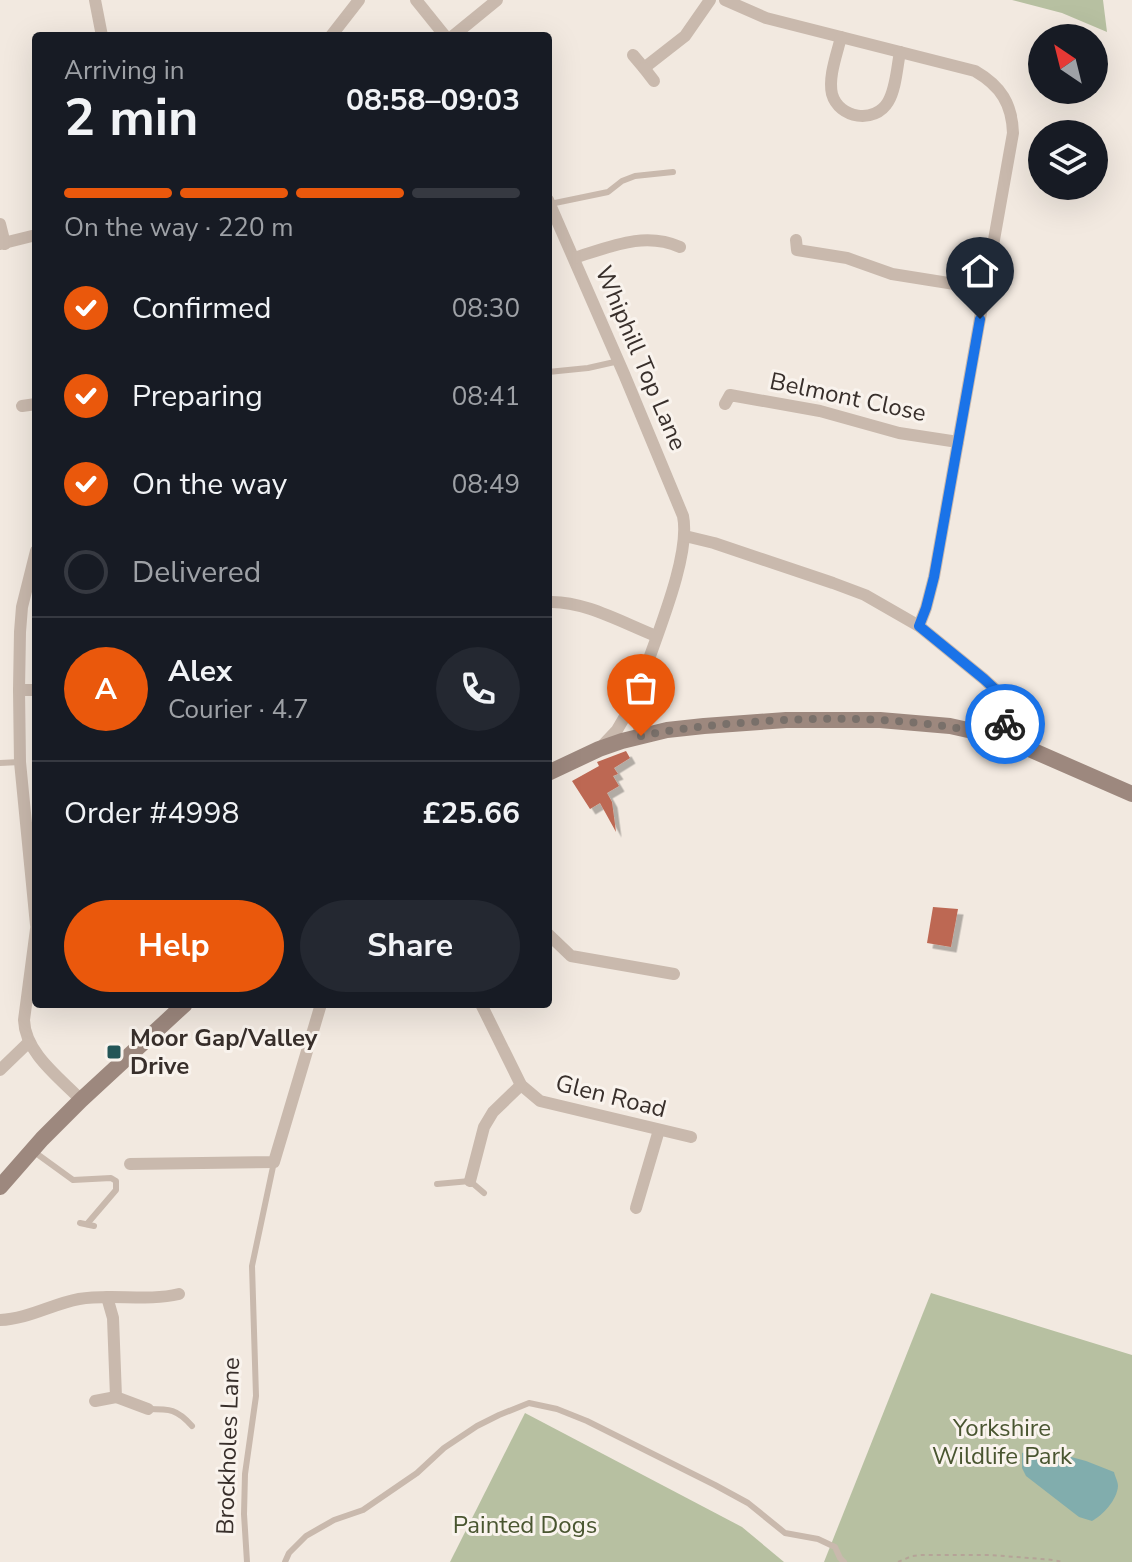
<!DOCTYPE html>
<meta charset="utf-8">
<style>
:root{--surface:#171b24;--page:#242831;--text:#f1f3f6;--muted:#9ea1a6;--line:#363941;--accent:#ea580c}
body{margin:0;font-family:"Nunito Sans",sans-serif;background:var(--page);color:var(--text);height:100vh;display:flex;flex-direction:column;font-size:30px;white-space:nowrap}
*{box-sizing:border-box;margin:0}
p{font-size:26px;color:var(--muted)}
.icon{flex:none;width:44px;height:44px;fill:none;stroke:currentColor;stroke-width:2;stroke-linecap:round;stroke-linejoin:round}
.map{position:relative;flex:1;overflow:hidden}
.sheet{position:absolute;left:32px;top:32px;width:520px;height:976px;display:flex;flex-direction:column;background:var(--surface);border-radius:8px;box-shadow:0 8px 32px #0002}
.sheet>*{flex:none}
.needle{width:52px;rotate:325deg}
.fabs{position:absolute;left:1028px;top:24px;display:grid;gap:16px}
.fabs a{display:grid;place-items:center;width:80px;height:80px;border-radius:50%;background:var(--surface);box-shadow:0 8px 32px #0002;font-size:40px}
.pin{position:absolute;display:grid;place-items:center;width:68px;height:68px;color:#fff;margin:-82px -34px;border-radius:50% 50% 50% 0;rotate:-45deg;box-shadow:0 0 8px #0007}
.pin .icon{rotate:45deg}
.courier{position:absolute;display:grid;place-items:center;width:80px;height:80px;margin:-40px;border:6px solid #1a73e8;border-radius:50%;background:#fff;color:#222;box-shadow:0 2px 10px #0007}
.overview em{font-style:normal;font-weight:700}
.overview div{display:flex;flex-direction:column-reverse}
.overview{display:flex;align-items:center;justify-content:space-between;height:136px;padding:0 32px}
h1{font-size:52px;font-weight:700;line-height:60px}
.bar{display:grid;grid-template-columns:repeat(4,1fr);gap:12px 8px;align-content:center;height:96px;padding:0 32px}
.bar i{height:10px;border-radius:6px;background:var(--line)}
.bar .on{background:var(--accent)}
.bar p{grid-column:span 4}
.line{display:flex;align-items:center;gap:20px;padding:0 32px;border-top:2px solid var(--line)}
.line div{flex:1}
.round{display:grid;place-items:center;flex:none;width:84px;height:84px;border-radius:42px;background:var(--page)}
ol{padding:0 32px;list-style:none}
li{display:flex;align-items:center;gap:24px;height:88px}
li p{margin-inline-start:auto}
li .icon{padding:8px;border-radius:50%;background:var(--accent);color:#fff;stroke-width:4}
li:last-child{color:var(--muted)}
li i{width:44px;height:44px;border:4px solid var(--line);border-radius:50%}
.button{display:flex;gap:16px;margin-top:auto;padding:16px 32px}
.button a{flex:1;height:92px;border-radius:48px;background:var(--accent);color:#fff;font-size:32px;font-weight:700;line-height:92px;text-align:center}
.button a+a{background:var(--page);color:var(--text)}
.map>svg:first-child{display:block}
</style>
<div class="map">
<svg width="1132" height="1562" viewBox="0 0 1132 1562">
<defs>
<filter id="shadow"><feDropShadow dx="5.5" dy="5.5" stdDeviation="0" flood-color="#0004"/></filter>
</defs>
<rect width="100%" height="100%" fill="#f2e9e0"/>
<g fill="#b7c0a1">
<path d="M 1012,0 L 1103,0 L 1107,32 L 1062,13 Z"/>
<path d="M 931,1293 L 1132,1355 L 1132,1562 L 824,1562 Z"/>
<path d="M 525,1413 L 742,1527 L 784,1562 L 450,1562 Z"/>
</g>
<path fill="#81adad" d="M 1042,1449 L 1086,1461 L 1114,1472 C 1115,1477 1118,1481 1118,1486 C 1117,1500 1103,1515 1092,1521 L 1079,1517 L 1026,1476 L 1022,1468 L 1022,1453 Z"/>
<g fill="#bd6853" filter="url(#shadow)">
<path d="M 626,751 L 630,758 L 614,768 L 618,774 L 613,776 L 619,786 L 607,793 L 612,802 L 616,832 L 600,803 L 590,809 L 572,781 L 599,766 L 597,762 Z"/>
<path d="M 933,907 L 958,909 L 951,947 L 927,943 Z"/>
</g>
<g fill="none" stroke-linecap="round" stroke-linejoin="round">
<path stroke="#b5a397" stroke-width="2" stroke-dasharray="4 4" stroke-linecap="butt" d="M 898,1562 L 912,1556 L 922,1555 L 991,1555 L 1054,1560 L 1062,1562"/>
<g stroke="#c9b9ad" stroke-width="6">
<path d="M 550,204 L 608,192 L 622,181 L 635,176 L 673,172"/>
<path d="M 548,372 L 588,368 L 619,361"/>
<path d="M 0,763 L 20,762"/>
<path d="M 33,1151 L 73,1180 L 111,1178 L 116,1181 L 116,1190 L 87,1224"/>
<path d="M 437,1184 L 470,1181 L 484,1193"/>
<path d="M 80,1223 L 94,1226"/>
<path d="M 148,1409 C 170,1409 177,1409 192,1426"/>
<path d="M 247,1562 L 244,1514 L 245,1474 L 256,1396 L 252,1266 L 274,1162"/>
<path d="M 285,1562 L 289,1553 L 306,1536 L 334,1520 L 363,1510 L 417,1473 L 444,1448 L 477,1426 L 499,1415 L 529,1403 L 557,1409 L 587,1421 L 715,1485 L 748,1503 L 785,1533 L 818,1539 L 835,1547 L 840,1558 L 844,1562"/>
</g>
<g stroke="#c9b9ad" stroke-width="12">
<path d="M 95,0 L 102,36"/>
<path d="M 416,0 L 445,36"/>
<path d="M 725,0 L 766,18 L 975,71 C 1001,86 1012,104 1013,133 L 934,577 L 926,608 L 919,626"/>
<path d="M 331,36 L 359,0"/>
<path d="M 453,36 L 497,0"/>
<path d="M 841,37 C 837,54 828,77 832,94 C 839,119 875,124 888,102 C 896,89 897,67 900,52"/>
<path d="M 633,55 L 644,68 L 685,36 L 710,0"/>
<path d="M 644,68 L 654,81"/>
<path d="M 548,200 L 624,374 L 683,516 C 692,559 649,652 636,697 L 635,711 L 641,736"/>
<path d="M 0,224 L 5,244"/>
<path d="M 796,240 L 797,250 L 847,258 L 892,274 L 986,289"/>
<path d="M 0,244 L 36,235"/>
<path d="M 574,258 C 610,247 644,231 680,247"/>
<path d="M 725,404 L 730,395 L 820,411 L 899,433 L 958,442"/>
<path d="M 22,406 L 36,404"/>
<path d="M 685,536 L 714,543 L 833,583 L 865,595 L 919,626 L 984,679 L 998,692 L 1003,704 L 1005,721 L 1004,738"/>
<path d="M 36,551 L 22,607 L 20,632 L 19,690 L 20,762 L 36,925"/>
<path d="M 548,602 C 583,600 623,623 656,636"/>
<path d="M 19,690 L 36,690"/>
<path d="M 601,747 L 617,730 L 634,701"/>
<path d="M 36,929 L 24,1020 C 25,1053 60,1078 81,1100"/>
<path d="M 548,934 L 571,956 L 674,974"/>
<path d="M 481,1004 L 521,1085 L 540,1101 L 691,1137"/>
<path d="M 0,1070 L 29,1042"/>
<path d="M 130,1164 L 274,1162 L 321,1004"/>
<path d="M 470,1181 L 484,1127 L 493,1112 L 521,1085"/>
<path d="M 636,1208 L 659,1130"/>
<path d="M 107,1297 L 113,1318 L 116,1397 L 148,1409"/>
<path d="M 0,1320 C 28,1319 52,1304 79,1299 C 112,1293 146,1302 179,1294"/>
<path d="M 95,1401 L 116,1397"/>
</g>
<g stroke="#9d887e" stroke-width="16">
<path d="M 548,773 L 599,749 L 622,741 L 667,730 L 704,726 L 786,720 L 880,720 L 950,726 L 1004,738 L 1132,794"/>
<path d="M 0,1187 L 42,1139 L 81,1100 L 185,1004"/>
</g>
</g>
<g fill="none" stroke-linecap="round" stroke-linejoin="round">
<path stroke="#79706a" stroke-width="8" stroke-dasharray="0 14.4" d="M 641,736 C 678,728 714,725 752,722 C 836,716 922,717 1004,738 L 1005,724"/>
<path stroke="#1a73e8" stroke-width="10" d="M 980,319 L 934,577 L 926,608 L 919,626 L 984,679 L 998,692 L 1003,704 L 1005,724"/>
</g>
<rect fill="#235557" stroke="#f9f3ed" stroke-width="3" x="106" y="1044" width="16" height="16" rx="4"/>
<g text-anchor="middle" stroke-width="6" stroke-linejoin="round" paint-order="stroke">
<g font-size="24" fill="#382f2b" stroke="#f9f3ed">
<text transform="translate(641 358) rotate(67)" y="8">Whiphill Top Lane</text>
<text transform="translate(848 397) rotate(12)" y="8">Belmont Close</text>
<text transform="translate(611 1096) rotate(14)" y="8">Glen Road</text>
<text transform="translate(228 1446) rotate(-88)" y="8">Brockholes Lane</text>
</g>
<g font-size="24" font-weight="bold" fill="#382f2b" stroke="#f9f3ed" text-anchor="start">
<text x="130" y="1046">Moor Gap/Valley<tspan x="130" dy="28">Drive</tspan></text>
</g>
<g font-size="24" fill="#495530" stroke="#f9f3ed">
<text x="1002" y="1436">Yorkshire<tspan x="1002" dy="28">Wildlife Park</tspan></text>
<text x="525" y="1533">Painted Dogs</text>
</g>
</g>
</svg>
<div class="fabs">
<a><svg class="needle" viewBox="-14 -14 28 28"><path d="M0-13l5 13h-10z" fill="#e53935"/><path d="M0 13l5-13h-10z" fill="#9ea1a6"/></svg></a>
<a><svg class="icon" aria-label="layers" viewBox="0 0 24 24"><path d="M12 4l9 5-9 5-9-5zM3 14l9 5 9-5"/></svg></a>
</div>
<div class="pin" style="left:641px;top:736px;background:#ea580c"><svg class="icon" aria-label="bag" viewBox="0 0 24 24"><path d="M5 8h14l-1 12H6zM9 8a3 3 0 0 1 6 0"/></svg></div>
<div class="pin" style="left:980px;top:319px;background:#1f2937"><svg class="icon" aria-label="home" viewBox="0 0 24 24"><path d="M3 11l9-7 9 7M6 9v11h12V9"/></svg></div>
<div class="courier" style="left:1005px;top:724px"><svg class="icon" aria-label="bike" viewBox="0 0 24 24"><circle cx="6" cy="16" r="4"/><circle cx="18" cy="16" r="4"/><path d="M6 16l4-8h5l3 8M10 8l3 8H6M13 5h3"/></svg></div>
<section class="sheet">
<div class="overview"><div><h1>2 min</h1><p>Arriving in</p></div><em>08:58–09:03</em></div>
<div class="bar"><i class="on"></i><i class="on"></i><i class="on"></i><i></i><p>On the way · 220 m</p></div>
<ol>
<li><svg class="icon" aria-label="check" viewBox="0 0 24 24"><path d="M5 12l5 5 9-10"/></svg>Confirmed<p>08:30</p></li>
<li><svg class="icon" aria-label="check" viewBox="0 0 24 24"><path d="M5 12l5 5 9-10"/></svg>Preparing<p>08:41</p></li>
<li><svg class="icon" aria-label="check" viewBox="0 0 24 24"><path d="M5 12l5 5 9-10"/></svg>On the way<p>08:49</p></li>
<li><i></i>Delivered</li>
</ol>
<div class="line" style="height:144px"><b class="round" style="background:var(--accent);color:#fff">A</b><div><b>Alex</b><p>Courier · 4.7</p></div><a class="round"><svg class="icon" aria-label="phone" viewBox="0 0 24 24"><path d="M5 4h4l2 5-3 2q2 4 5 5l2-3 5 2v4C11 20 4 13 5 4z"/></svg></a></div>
<div class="line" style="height:104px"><div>Order #4998</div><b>£25.66</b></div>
<div class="button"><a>Help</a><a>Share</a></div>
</section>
</div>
